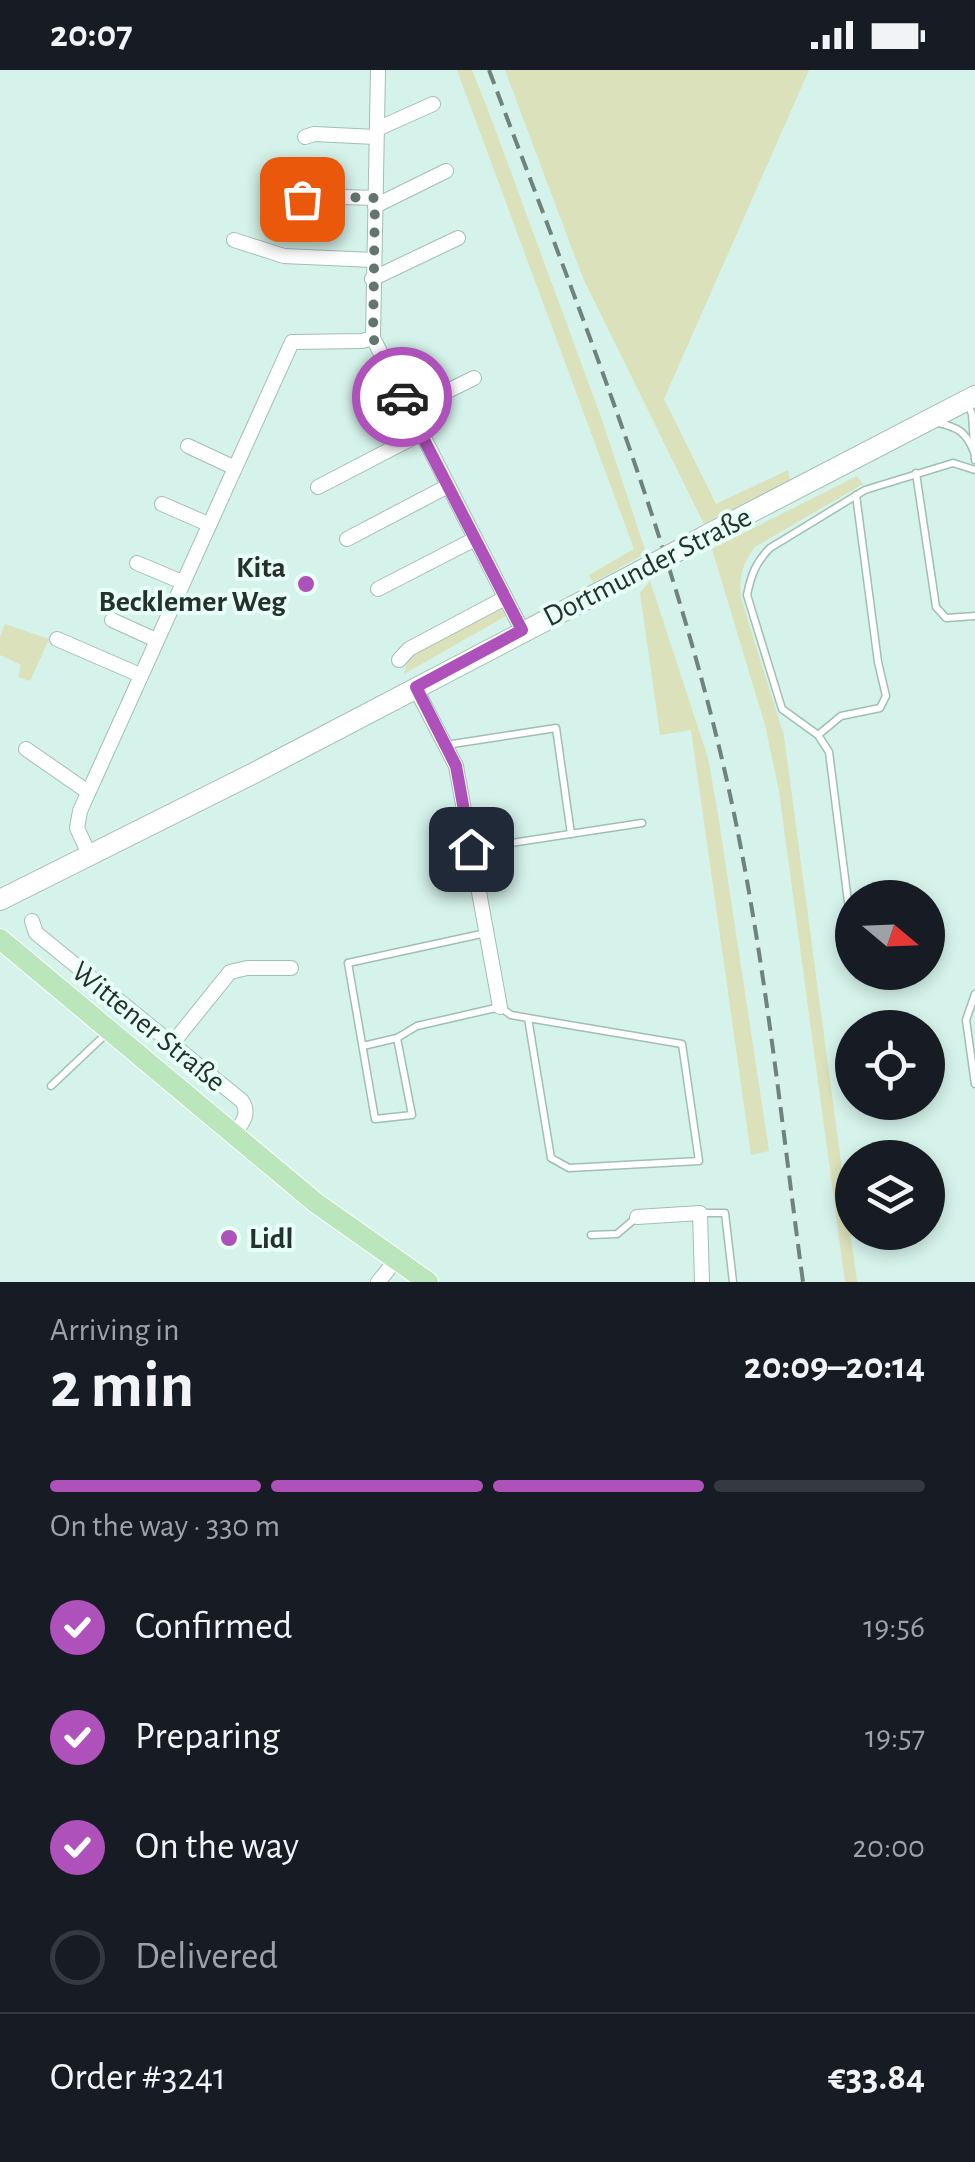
<!DOCTYPE html>
<meta charset="utf-8">
<style>
:root{--surface:#171b24;--page:#20242c;--text:#f1f3f6;--muted:#9ea1a6;--line:#363941;--accent:#af51ba}
body{margin:0;font-family:"Alegreya Sans",sans-serif;background:var(--page);color:var(--text);height:100vh;display:flex;flex-direction:column;font-size:38px;white-space:nowrap}
*{box-sizing:border-box;margin:0}
p{font-size:32px;color:var(--muted)}
.icon{flex:none;width:55px;height:55px;fill:none;stroke:currentColor;stroke-width:2;stroke-linecap:round;stroke-linejoin:round}
.map{position:relative;height:1212px;overflow:hidden}
.panel{display:flex;flex-direction:column;background:var(--surface);flex:1}
.panel>*{flex:none}
.needle{width:65px;rotate:109deg}
.tools{position:absolute;left:835px;top:810px;display:grid;gap:20px}
.tools a{display:grid;place-items:center;width:110px;height:110px;border-radius:50%;background:var(--surface);box-shadow:0 5px 15px #0003;font-size:50px}
.pin{position:absolute;display:grid;place-items:center;width:85px;height:85px;color:#fff;margin:-42px;border-radius:20px;box-shadow:0 5px 15px #0006}
.courier{position:absolute;display:grid;place-items:center;width:100px;height:100px;margin:-50px;border:8px solid #af51ba;border-radius:50%;background:#fff;color:#222;box-shadow:0 2px 12px #0007}
.overview em{font-style:normal;font-weight:700}
.overview div{display:flex;flex-direction:column-reverse}
.overview{display:flex;align-items:center;justify-content:space-between;height:170px;padding:0 50px}
h1{font-size:65px;font-weight:700;line-height:75px}
.bar{display:grid;grid-template-columns:repeat(4,1fr);gap:15px 10px;align-content:center;height:120px;padding:0 50px}
.bar i{height:12px;border-radius:8px;background:var(--line)}
.bar .active{background:var(--accent)}
.bar p{grid-column:span 4}
.line{display:flex;align-items:center;gap:25px;padding:0 50px;border-top:2px solid var(--line)}
.line div{flex:1}
ol{padding:0 50px;list-style:none}
li{display:flex;align-items:center;gap:30px;height:110px}
li p{margin-inline-start:auto}
li .icon{padding:10px;border-radius:50%;background:var(--accent);color:#fff;stroke-width:4}
li:last-child{color:var(--muted)}
li i{width:55px;height:55px;border:5px solid var(--line);border-radius:50%}
.status{display:flex;justify-content:space-between;align-items:center;height:70px;padding:0 50px;background:var(--surface);direction:ltr}
.status svg{height:28px;fill:currentColor}
.map>svg:first-child{display:block}
</style>
<div class="status"><b>20:07</b><svg viewBox="0 0 49 12"><path d="M0 12V9h3v3zM5 12V6h3v6zM10 12V3h3v9zM15 12V0h3v12zM26 1h20v11H26zM47 4h2v5h-2z"/></svg></div>
<div class="map">
<svg width="975" height="1212" viewBox="0 0 975 1212">
<rect width="100%" height="100%" fill="#d5f3ea"/>
<g fill="#dbe1ba">
<path d="M 457,0 L 472,0 L 491,48 L 601,347 L 646,483 L 593,513 L 589,505 L 634,479 Z"/>
<path d="M 505,0 L 809,0 L 664,329 L 716,434 L 788,400 L 790,410 L 704,454 L 583,208 Z"/>
<path d="M 857,406 L 863,414 L 755,477 C 742,494 739,507 741,528 L 784,666 L 857,1212 L 845,1212 L 779,721 L 765,655 L 712,479 Z"/>
<path d="M 650,511 L 708,688 L 717,738 L 769,1081 L 751,1085 L 691,660 L 660,665 L 640,523 Z"/>
<path d="M 501,538 L 506,546 L 404,604 L 410,585 Z"/>
<path d="M 5,554 L 49,569 L 30,611 L 18,607 L 21,595 L 0,585 L 0,567 Z"/>
</g>
<g fill="none" stroke-linecap="round" stroke-linejoin="round">
<g stroke="#a1beb5" stroke-width="9">
<g id="lane">
<path d="M 967,332 L 972,344 L 975,390"/>
<path d="M 935,352 C 957,357 966,361 974,382"/>
<path d="M 916,403 L 936,537 L 946,548 L 975,546"/>
<path d="M 818,665 L 841,646 L 880,638 L 886,626 L 878,592 L 856,425"/>
<path d="M 446,675 L 556,658 L 571,764"/>
<path d="M 472,779 L 642,753"/>
<path d="M 486,863 L 348,893 L 375,1049 L 412,1045 L 397,968 L 417,956 L 500,937 L 511,945 L 528,948 L 682,974 L 699,1091 L 569,1098 L 551,1088 L 528,948"/>
<path d="M 852,863 L 829,682 L 818,665 L 782,639 L 747,525 C 751,505 756,492 770,478 L 865,420 L 953,393 L 975,400"/>
<path d="M 858,902 L 858,905"/>
<path d="M 975,924 L 966,950 L 975,1014"/>
<path d="M 363,976 L 397,968"/>
<path d="M 51,1016 L 106,964"/>
<path d="M 702,1143 L 725,1143 L 733,1212"/>
<path d="M 591,1165 L 617,1164 L 637,1147"/>
</g>
</g>
<g stroke="#a1beb5" stroke-width="16">
<g id="street">
<path d="M 378,0 L 373,268 L 522,560"/>
<path d="M 377,59 L 433,34"/>
<path d="M 305,67 L 314,64 L 376,67"/>
<path d="M 302,129 L 311,126 L 375,128"/>
<path d="M 375,136 L 446,101"/>
<path d="M 234,170 L 284,186 L 373,190"/>
<path d="M 372,209 L 458,168"/>
<path d="M 409,340 L 474,308"/>
<path d="M 188,376 L 233,397"/>
<path d="M 318,417 L 420,364"/>
<path d="M 162,434 L 208,454"/>
<path d="M 347,469 L 448,416"/>
<path d="M 137,493 L 182,512"/>
<path d="M 378,519 L 475,469"/>
<path d="M 112,550 L 156,570"/>
<path d="M 57,569 L 140,605"/>
<path d="M 399,590 L 409,579 L 505,528"/>
<path d="M 415,617 L 456,696 L 500,937"/>
<path d="M 26,679 L 88,722"/>
<path d="M 89,784 L 77,758 L 80,741 L 292,272 L 362,271 L 373,268"/>
<path d="M 32,851 L 36,863 L 242,1031 C 251,1045 241,1054 233,1066"/>
<path d="M 172,974 L 230,902 L 247,898 L 291,898"/>
<path d="M 637,1147 L 700,1143 L 702,1212"/>
<path d="M 378,1212 L 396,1190"/>
</g>
</g>
<g stroke="#a1beb5" stroke-width="22">
<g id="secondary">
<path d="M 707,465 L 975,326"/>
<path d="M 0,830 L 254,703 L 646,498"/>
</g>
</g>
<g stroke="#fff" stroke-width="22">
<path id="primary" d="M 0,869 L 316,1133 L 428,1212"/>
</g>
<use href="#lane" stroke="#fff" stroke-width="6"/>
<use href="#street" stroke="#fff" stroke-width="14"/>
<use href="#secondary" stroke="#fff" stroke-width="20"/>
<use href="#primary" stroke="#bbe6bb" stroke-width="20"/>
<path stroke="#6f827c" stroke-width="4" stroke-dasharray="15 8" stroke-linecap="butt" d="M 489,0 C 573,224 664,448 720,681 C 762,855 779,1035 803,1212"/>
<g stroke="#a1beb5" stroke-width="22" stroke-linecap="butt">
<path id="secondary-bridge" d="M 646,498 L 707,465"/>
</g>
<use href="#secondary-bridge" stroke="#fff" stroke-width="20"/>
</g>
<g fill="none" stroke-linecap="round" stroke-linejoin="round">
<path stroke="#63756f" stroke-width="10" stroke-dasharray="0 18" d="M 302,129 L 311,126 L 375,128 L 373,268 L 402,327"/>
<path stroke="#af51ba" stroke-width="12" d="M 402,327 L 522,560 L 416,617 L 456,696 L 471,779"/>
</g>
<g fill="#af51ba" stroke="#e7fff7" stroke-width="4">
<circle cx="306" cy="514" r="10"/>
<circle cx="229" cy="1168" r="10"/>
</g>
<g text-anchor="middle" stroke-width="8" stroke-linejoin="round" paint-order="stroke">
<g font-size="30" fill="#25312d" stroke="#e7fff7">
<text transform="translate(647 496) rotate(-27)" y="10">Dortmunder Straße</text>
<text transform="translate(149 956) rotate(39)" y="10">Wittener Straße</text>
</g>
<g font-size="30" font-weight="bold" fill="#25312d" stroke="#e7fff7" text-anchor="end">
<text x="286" y="507">Kita<tspan x="286" dy="34">Becklemer Weg</tspan></text>
<text x="249" y="1178" text-anchor="start">Lidl</text>
</g>
</g>
</svg>
<div class="tools">
<a><svg class="needle" viewBox="-14 -14 28 28"><path d="M0-13l5 13h-10z" fill="#e53935"/><path d="M0 13l5-13h-10z" fill="#9ea1a6"/></svg></a>
<a><svg class="icon" aria-label="locate" viewBox="0 0 24 24"><circle cx="12" cy="12" r="6"/><path d="M12 2v4M12 18v4M2 12h4M18 12h4"/></svg></a>
<a><svg class="icon" aria-label="layers" viewBox="0 0 24 24"><path d="M12 4l9 5-9 5-9-5zM3 14l9 5 9-5"/></svg></a>
</div>
<div class="pin" style="left:302px;top:129px;background:#ea580c"><svg class="icon" aria-label="bag" viewBox="0 0 24 24"><path d="M5 8h14l-1 12H6zM9 8a3 3 0 0 1 6 0"/></svg></div>
<div class="pin" style="left:471px;top:779px;background:#1f2937"><svg class="icon" aria-label="home" viewBox="0 0 24 24"><path d="M3 11l9-7 9 7M6 9v11h12V9"/></svg></div>
<div class="courier" style="left:402px;top:327px"><svg class="icon" aria-label="car" viewBox="0 0 24 24"><path d="M5 17H2v-5l4-1 3-4h7l3 4 3 1v5h-3M9 17h6M6 11h13"/><circle cx="7" cy="17" r="2"/><circle cx="17" cy="17" r="2"/></svg></div>
</div>
<section class="panel">
<div class="overview"><div><h1>2 min</h1><p>Arriving in</p></div><em>20:09–20:14</em></div>
<div class="bar"><i class="active"></i><i class="active"></i><i class="active"></i><i></i><p>On the way · 330 m</p></div>
<ol>
<li><svg class="icon" aria-label="check" viewBox="0 0 24 24"><path d="M5 12l5 5 9-10"/></svg>Confirmed<p>19:56</p></li>
<li><svg class="icon" aria-label="check" viewBox="0 0 24 24"><path d="M5 12l5 5 9-10"/></svg>Preparing<p>19:57</p></li>
<li><svg class="icon" aria-label="check" viewBox="0 0 24 24"><path d="M5 12l5 5 9-10"/></svg>On the way<p>20:00</p></li>
<li><i></i>Delivered</li>
</ol>
<div class="line" style="height:130px"><div>Order #3241</div><b>€33.84</b></div>
</section>
